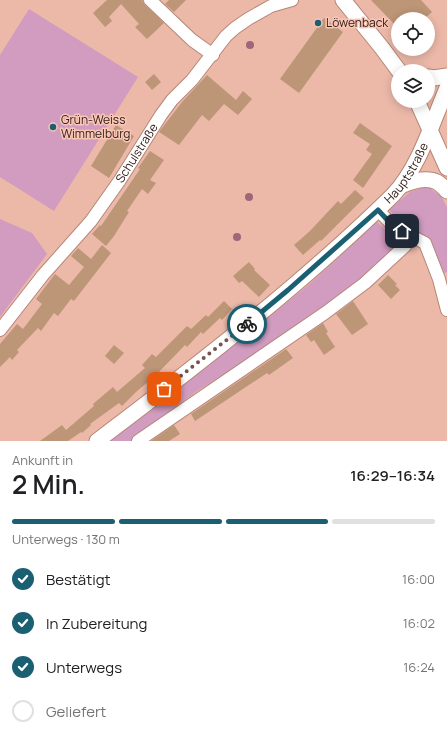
<!DOCTYPE html>
<html lang="de">
<meta charset="utf-8">
<style>
:root{--surface:#fff;--page:#f6f6f6;--text:#202124;--muted:#757577;--line:#e0e0e0;--accent:#1b6072}
body{margin:0;font-family:Manrope,sans-serif;background:var(--page);color:var(--text);height:100vh;display:flex;flex-direction:column;font-size:15px;white-space:nowrap}
*{box-sizing:border-box;margin:0}
p{font-size:13px;color:var(--muted)}
.icon{flex:none;width:22px;height:22px;fill:none;stroke:currentColor;stroke-width:2;stroke-linecap:round;stroke-linejoin:round}
.map{position:relative;height:441px;overflow:hidden}
.side{display:flex;flex-direction:column;background:var(--surface);flex:1}
.side>*{flex:none}
.buttons{position:absolute;left:391px;top:12px;display:grid;gap:8px}
.buttons a{display:grid;place-items:center;width:44px;height:44px;border-radius:50%;background:var(--surface);box-shadow:0 2px 10px #0003;font-size:20px}
.pin{position:absolute;display:grid;place-items:center;width:34px;height:34px;color:#fff;margin:-17px;border-radius:8px;box-shadow:0 2px 6px #0006}
.courier{position:absolute;display:grid;place-items:center;width:40px;height:40px;margin:-20px;border:3px solid #1b6072;border-radius:50%;background:#fff;color:#222;box-shadow:0 1px 5px #0007}
.overview em{font-style:normal;font-weight:600}
.overview div{display:flex;flex-direction:column-reverse}
.overview{display:flex;align-items:center;justify-content:space-between;height:68px;padding:0 12px}
h1{font-size:26px;font-weight:600;line-height:30px}
.bar{display:grid;grid-template-columns:repeat(4,1fr);gap:6px 4px;align-content:center;height:48px;padding:0 12px}
.bar i{height:5px;border-radius:3px;background:var(--line)}
.bar .selected{background:var(--accent)}
.bar p{grid-column:span 4}
ol{padding:0 12px;list-style:none}
li{display:flex;align-items:center;gap:12px;height:44px}
li p{margin-inline-start:auto}
li .icon{padding:4px;border-radius:50%;background:var(--accent);color:#fff;stroke-width:4}
li:last-child{color:var(--muted)}
li i{width:22px;height:22px;border:2px solid var(--line);border-radius:50%}
.map>svg:first-child{display:block}
</style>
<div class="map">
<svg width="447" height="441" viewBox="0 0 447 441">
<rect width="100%" height="100%" fill="#ecb9a9"/>
<g fill="#d19cc0">
<path d="M 29,9 L 138,77 L 54,211 L 0,177 L 0,55 Z"/>
<path d="M 427,186 L 441,196 L 447,207 L 447,272 L 442,274 L 428,238 L 405,226 L 389,210 L 410,192 Z"/>
<path d="M 0,219 L 32,233 L 47,254 L 0,317 Z"/>
<path d="M 376,221 L 400,242 L 366,275 L 320,311 L 233,369 L 197,391 L 131,441 L 105,441 L 231,344 L 266,319 L 306,287 L 339,257 Z"/>
</g>
<g fill="#bd9577">
<path d="M 107,0 L 142,0 L 145,5 L 164,23 L 147,39 L 135,27 L 139,24 L 121,4 L 109,17 L 112,21 L 105,27 L 93,13 Z"/>
<path d="M 169,0 L 186,0 L 174,12 L 165,4 Z"/>
<path d="M 371,0 L 421,0 L 432,12 L 424,19 L 398,19 L 398,28 Z"/>
<path d="M 324,18 L 343,32 L 299,93 L 280,79 Z"/>
<path d="M 154,74 L 161,82 L 152,90 L 145,82 Z"/>
<path d="M 207,75 L 236,100 L 243,91 L 252,99 L 238,115 L 224,104 L 209,121 L 202,115 L 179,145 L 159,132 L 182,102 Z"/>
<path d="M 360,123 L 392,146 L 363,188 L 353,180 L 372,154 L 366,150 L 370,144 L 353,133 Z"/>
<path d="M 116,125 L 134,136 L 109,178 L 91,166 Z"/>
<path d="M 150,151 L 164,160 L 150,180 L 156,183 L 148,194 L 142,189 L 127,211 L 129,212 L 114,236 L 106,246 L 92,234 L 100,225 L 101,226 L 140,169 L 138,168 Z"/>
<path d="M 355,190 L 364,198 L 321,241 L 320,240 L 303,255 L 294,245 L 310,231 L 338,201 L 341,204 Z"/>
<path d="M 102,245 L 111,253 L 74,301 L 71,299 L 58,316 L 54,313 L 41,331 L 38,328 L 17,350 L 19,352 L 12,360 L 10,357 L 0,367 L 0,344 L 17,324 L 23,329 L 42,304 L 36,299 L 55,274 L 69,285 L 84,267 L 71,256 L 78,248 L 91,259 Z"/>
<path d="M 249,262 L 255,269 L 254,270 L 270,285 L 259,297 L 242,281 L 239,283 L 233,276 Z"/>
<path d="M 388,275 L 397,284 L 395,285 L 400,290 L 391,299 L 378,285 Z"/>
<path d="M 224,301 L 232,309 L 222,320 L 220,318 L 203,334 L 201,332 L 187,347 L 185,345 L 156,375 L 136,392 L 122,406 L 119,403 L 90,424 L 91,425 L 82,433 L 81,432 L 68,441 L 40,441 L 62,425 L 66,430 L 94,406 L 93,404 L 113,387 L 117,392 L 145,368 L 142,365 L 152,354 L 156,357 L 187,326 L 191,329 L 206,315 L 208,317 Z"/>
<path d="M 353,301 L 368,324 L 352,335 L 336,314 Z"/>
<path d="M 323,323 L 328,332 L 326,333 L 335,347 L 324,355 L 314,340 L 311,342 L 306,335 Z"/>
<path d="M 114,345 L 124,353 L 114,364 L 105,356 Z"/>
<path d="M 286,349 L 293,358 L 269,375 L 267,373 L 195,421 L 191,414 Z"/>
<path d="M 174,425 L 180,434 L 169,441 L 151,441 Z"/>
</g>
<g fill="none" stroke-linecap="round" stroke-linejoin="round">
<g stroke="#b68676" stroke-width="14">
<g id="minor">
<path d="M 150,0 L 192,40 L 213,55"/>
<path d="M 378,210 L 394,227 L 425,243 L 439,279 L 447,310"/>
<path id="s1" d="M 0,330 L 43,275 L 91,221 L 120,180 L 161,115 L 172,100 L 192,80 L 226,36 L 235,28 L 248,19 L 271,6 L 292,0"/>
<path d="M 138,441 L 325,313 L 365,283 L 405,246 L 410,236"/>
</g>
</g>
<g stroke="#b68676" stroke-width="17">
<g id="major">
<path d="M 343,0 L 382,48 L 399,71"/>
<path d="M 428,77 L 434,78 L 447,76"/>
<path d="M 417,101 L 447,168"/>
<path d="M 403,185 C 413,181 427,177 437,182 C 441,184 444,188 447,191"/>
<path id="s2" d="M 97,441 C 199,364 301,285 393,195 C 419,168 432,123 447,88"/>
</g>
</g>
<use href="#minor" stroke="#fff" stroke-width="12"/>
<use href="#major" stroke="#fff" stroke-width="15"/>
</g>
<g fill="#a16579">
<circle cx="250" cy="45" r="4"/>
<circle cx="249" cy="197" r="4"/>
<circle cx="237" cy="237" r="4"/>
</g>
<g fill="none" stroke-linecap="round" stroke-linejoin="round">
<path stroke="#74564d" stroke-width="4" stroke-dasharray="0 7.2" d="M 164,389 L 247,324"/>
<path stroke="#1b6072" stroke-width="5" d="M 247,324 L 288,290 L 378,210 L 394,227 L 402,231"/>
</g>
<g fill="#1b6072" stroke="#fac6b5" stroke-width="1.5">
<circle cx="318" cy="23" r="4"/>
<circle cx="53" cy="127" r="4"/>
</g>
<g text-anchor="middle" stroke-width="3" stroke-linejoin="round" paint-order="stroke">
<g font-size="12" fill="#34211b" stroke="#fac6b5" text-anchor="start">
<text x="326" y="27">Löwenback</text>
<text x="61" y="124">Grün-Weiss<tspan x="61" dy="14">Wimmelburg</tspan></text>
</g>
<g font-size="12" fill="#34211b" stroke="#fac6b5">
<text dy="4" stroke="none"><textPath href="#s1" startOffset="224">Schulstraße</textPath></text>
<text dy="4" stroke="none"><textPath href="#s2" startOffset="411">Hauptstraße</textPath></text>
</g>
</g>
</svg>
<div class="buttons">
<a><svg class="icon" aria-label="locate" viewBox="0 0 24 24"><circle cx="12" cy="12" r="6"/><path d="M12 2v4M12 18v4M2 12h4M18 12h4"/></svg></a>
<a><svg class="icon" aria-label="layers" viewBox="0 0 24 24"><path d="M12 4l9 5-9 5-9-5zM3 14l9 5 9-5"/></svg></a>
</div>
<div class="pin" style="left:164px;top:389px;background:#ea580c"><svg class="icon" aria-label="bag" viewBox="0 0 24 24"><path d="M5 8h14l-1 12H6zM9 8a3 3 0 0 1 6 0"/></svg></div>
<div class="pin" style="left:402px;top:231px;background:#1f2937"><svg class="icon" aria-label="home" viewBox="0 0 24 24"><path d="M3 11l9-7 9 7M6 9v11h12V9"/></svg></div>
<div class="courier" style="left:247px;top:324px"><svg class="icon" aria-label="bike" viewBox="0 0 24 24"><circle cx="6" cy="16" r="4"/><circle cx="18" cy="16" r="4"/><path d="M6 16l4-8h5l3 8M10 8l3 8H6M13 5h3"/></svg></div>
</div>
<section class="side">
<div class="overview"><div><h1>2 Min.</h1><p>Ankunft in</p></div><em>16:29–16:34</em></div>
<div class="bar"><i class="selected"></i><i class="selected"></i><i class="selected"></i><i></i><p>Unterwegs · 130 m</p></div>
<ol>
<li><svg class="icon" aria-label="check" viewBox="0 0 24 24"><path d="M5 12l5 5 9-10"/></svg>Bestätigt<p>16:00</p></li>
<li><svg class="icon" aria-label="check" viewBox="0 0 24 24"><path d="M5 12l5 5 9-10"/></svg>In Zubereitung<p>16:02</p></li>
<li><svg class="icon" aria-label="check" viewBox="0 0 24 24"><path d="M5 12l5 5 9-10"/></svg>Unterwegs<p>16:24</p></li>
<li><i></i>Geliefert</li>
</ol>
</section>
